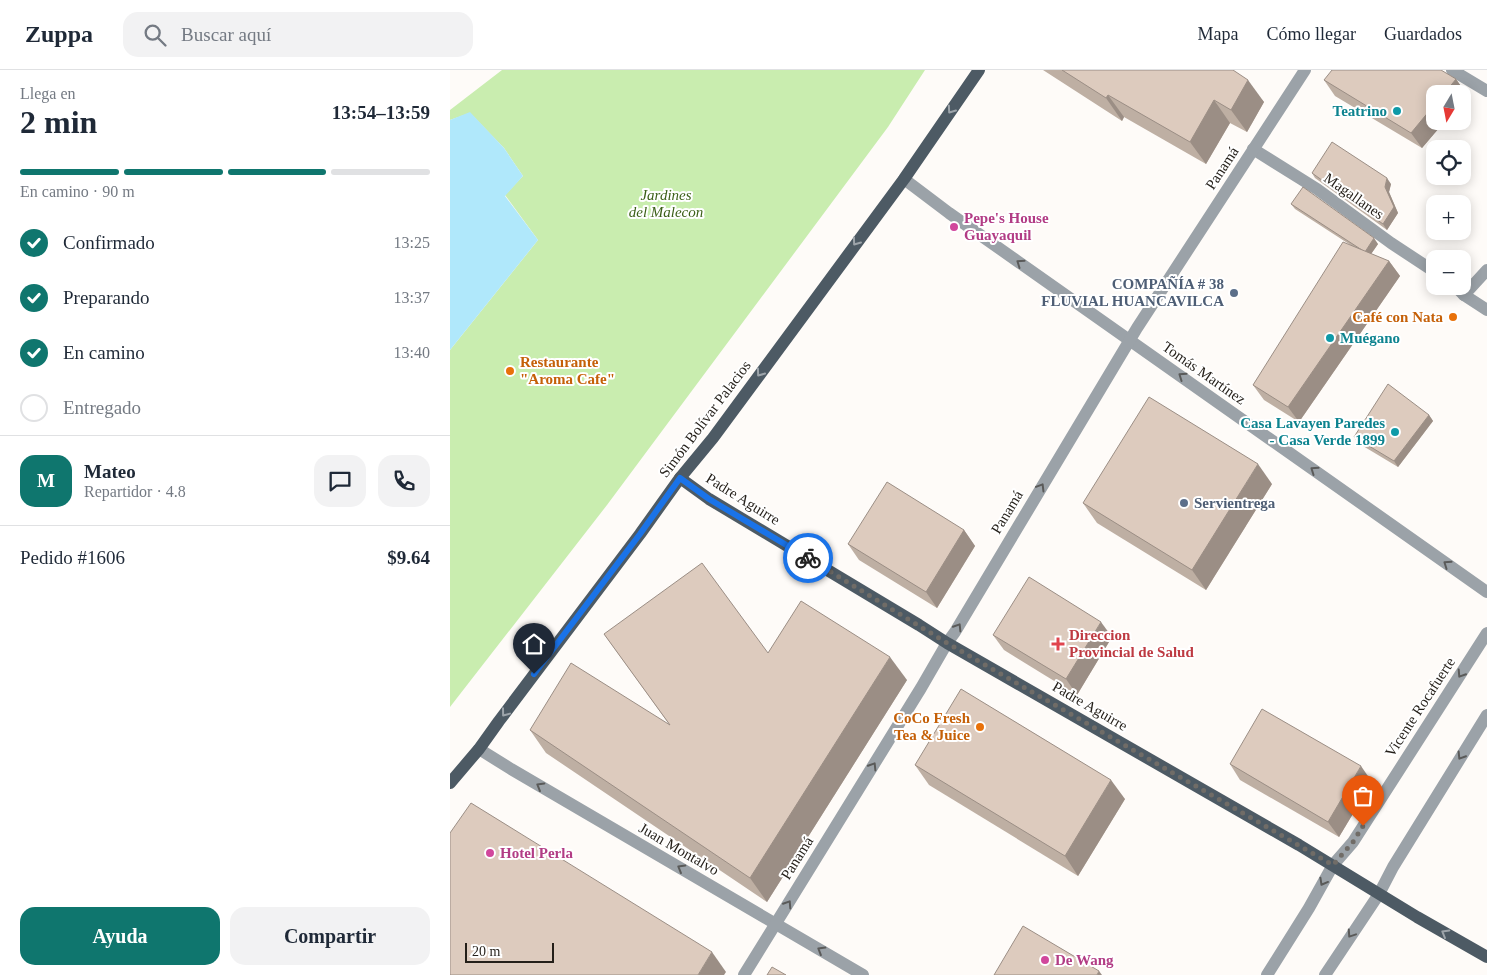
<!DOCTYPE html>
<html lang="es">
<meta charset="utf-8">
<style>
:root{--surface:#fff;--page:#f2f2f3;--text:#1f2937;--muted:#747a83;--line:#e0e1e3;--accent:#0f766e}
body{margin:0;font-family:Georgia,serif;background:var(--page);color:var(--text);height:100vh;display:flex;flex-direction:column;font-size:19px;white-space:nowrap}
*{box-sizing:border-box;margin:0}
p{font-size:16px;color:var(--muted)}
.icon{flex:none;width:28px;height:28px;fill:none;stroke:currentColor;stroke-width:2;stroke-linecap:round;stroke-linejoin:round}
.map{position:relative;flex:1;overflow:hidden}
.drawer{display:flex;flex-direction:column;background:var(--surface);width:450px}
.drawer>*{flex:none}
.needle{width:32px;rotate:190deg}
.buttons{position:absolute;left:976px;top:15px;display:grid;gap:10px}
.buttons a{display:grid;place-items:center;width:45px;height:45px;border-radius:10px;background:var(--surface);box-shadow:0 2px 12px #0003;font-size:25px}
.scale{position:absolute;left:15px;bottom:12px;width:89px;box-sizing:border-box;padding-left:5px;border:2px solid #241f19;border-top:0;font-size:14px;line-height:18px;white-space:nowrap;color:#241f19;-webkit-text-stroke:4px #fff;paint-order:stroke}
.pin{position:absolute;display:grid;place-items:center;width:42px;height:42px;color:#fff;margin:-51px -21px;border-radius:50% 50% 50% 0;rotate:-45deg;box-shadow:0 0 5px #0007}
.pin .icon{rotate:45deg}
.courier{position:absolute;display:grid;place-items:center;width:50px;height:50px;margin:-25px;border:4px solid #1a73e8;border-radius:50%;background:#fff;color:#222;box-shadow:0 1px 6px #0007}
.summary em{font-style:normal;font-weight:800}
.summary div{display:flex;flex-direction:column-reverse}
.summary{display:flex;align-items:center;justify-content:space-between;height:85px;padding:0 20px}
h1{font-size:32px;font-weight:800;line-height:38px}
.bar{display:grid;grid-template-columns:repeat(4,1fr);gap:8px 5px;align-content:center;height:60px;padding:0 20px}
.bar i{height:6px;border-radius:4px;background:var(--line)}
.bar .on{background:var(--accent)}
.bar p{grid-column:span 4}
.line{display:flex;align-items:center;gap:12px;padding:0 20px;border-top:1px solid var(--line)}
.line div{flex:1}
.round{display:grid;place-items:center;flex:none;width:52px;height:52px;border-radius:15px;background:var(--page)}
ol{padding:0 20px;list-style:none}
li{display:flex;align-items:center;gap:15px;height:55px}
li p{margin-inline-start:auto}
li .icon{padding:5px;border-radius:50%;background:var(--accent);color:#fff;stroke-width:4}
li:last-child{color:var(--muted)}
li i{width:28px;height:28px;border:2px solid var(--line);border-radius:50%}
.primary-button{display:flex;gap:10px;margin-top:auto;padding:10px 20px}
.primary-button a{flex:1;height:58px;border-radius:15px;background:var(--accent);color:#fff;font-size:20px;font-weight:800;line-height:58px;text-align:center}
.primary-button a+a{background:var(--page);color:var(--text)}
header{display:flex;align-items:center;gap:30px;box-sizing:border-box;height:70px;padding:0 25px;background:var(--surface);border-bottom:1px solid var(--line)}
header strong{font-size:24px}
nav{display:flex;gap:28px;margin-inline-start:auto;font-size:18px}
.search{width:350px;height:45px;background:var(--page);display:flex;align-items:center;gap:12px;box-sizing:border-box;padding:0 18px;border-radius:15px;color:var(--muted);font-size:19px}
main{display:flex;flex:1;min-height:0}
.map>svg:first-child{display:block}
</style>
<header>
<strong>Zuppa</strong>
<div class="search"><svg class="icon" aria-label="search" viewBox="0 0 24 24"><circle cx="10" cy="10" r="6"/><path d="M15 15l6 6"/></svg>Buscar aquí</div>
<nav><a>Mapa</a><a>Cómo llegar</a><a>Guardados</a></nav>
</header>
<main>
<section class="drawer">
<div class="summary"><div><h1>2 min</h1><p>Llega en</p></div><em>13:54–13:59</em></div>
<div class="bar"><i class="on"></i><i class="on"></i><i class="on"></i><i></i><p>En camino · 90 m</p></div>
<ol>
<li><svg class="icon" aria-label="check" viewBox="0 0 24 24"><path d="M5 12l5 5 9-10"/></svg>Confirmado<p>13:25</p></li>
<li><svg class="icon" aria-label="check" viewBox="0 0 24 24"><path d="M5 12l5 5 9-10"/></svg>Preparando<p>13:37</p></li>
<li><svg class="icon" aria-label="check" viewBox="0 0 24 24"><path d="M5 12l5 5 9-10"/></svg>En camino<p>13:40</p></li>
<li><i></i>Entregado</li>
</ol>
<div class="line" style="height:90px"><b class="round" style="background:var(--accent);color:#fff">M</b><div><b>Mateo</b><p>Repartidor · 4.8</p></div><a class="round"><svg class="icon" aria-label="chat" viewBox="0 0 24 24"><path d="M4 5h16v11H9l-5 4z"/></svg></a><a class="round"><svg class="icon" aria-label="phone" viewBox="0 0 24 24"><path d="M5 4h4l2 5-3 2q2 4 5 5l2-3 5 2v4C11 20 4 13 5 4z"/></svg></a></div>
<div class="line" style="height:65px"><div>Pedido #1606</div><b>$9.64</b></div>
<div class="primary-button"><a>Ayuda</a><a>Compartir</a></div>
</section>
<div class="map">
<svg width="1037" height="905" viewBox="0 0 1037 905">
<rect width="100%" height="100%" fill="#fefbf8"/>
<path fill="#c9edaf" d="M 52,0 L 475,0 L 438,57 L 157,435 L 0,637 L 0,280 L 88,170 L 55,125 L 73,106 L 54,78 L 20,43 L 0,50 L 0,40 Z"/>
<path fill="#b0e8fb" d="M 20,42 L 54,78 L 73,106 L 55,126 L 88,170 L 0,280 L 0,50 Z"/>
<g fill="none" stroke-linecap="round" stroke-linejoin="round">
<g stroke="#9ba2a8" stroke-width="12">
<path d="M 1002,0 L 1037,21"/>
<path d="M 803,79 L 867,119 L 941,173 L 985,202"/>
<path d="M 454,109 L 499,143 L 1037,522"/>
<path d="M 1005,216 L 1014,225 L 1037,240"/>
<path d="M 1014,225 L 1037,200"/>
<path d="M 29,679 L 61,699 L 413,905"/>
<path d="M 294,905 L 471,618 L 497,573 L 505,562 L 687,258 L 855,0"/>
<path d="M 817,905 L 859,838 L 883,795 L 903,772 L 1037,563"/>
<path d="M 875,905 L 929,824 L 943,797 L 1037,645"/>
</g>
<g stroke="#4d5a64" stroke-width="12">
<path d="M 230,408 L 259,429 L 469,555 L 497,573 L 849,775 L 967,847 L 1037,887"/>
<path d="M 0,713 L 29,679 L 49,651 L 190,464 L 230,408 L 263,368 L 454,109 L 529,0"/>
</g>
</g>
<g fill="#beafa3">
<path d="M 593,0 L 783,0 L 814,32 L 797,62 L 780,53 L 756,94 L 674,47 L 672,51 Z"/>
<path d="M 1006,9 L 1017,25 L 1012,30 L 1012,24 L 985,51 L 995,51 L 972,78 L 885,26 L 874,10 Z"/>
<path d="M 862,103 L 941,114 L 939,122 L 948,143 L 937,160 L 865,108 Z"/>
<path d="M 841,134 L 928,174 L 921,184 L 939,191 L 950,206 L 849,352 L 814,330 L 803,315 L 902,176 L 845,139 Z"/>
<path d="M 979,345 L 983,351 L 948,397 L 908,373 L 904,367 Z"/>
<path d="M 822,414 L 756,520 L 647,453 L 633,433 Z"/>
<path d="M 514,460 L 525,476 L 487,538 L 409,490 L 398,474 Z"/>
<path d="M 154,564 L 318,583 L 457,610 L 317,832 L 96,683 L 80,660 L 219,654 Z"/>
<path d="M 543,565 L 662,567 L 627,625 L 554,580 Z"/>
<path d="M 780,694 L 922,712 L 889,767 L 790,710 Z"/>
<path d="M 465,695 L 675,729 L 628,806 L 479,715 Z"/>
</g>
<g fill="#9b8e85">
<path d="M 1006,9 L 1017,25 L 1012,30 L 1012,24 L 994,24 Z"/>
<path d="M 798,10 L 814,32 L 797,62 L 781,40 Z"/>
<path d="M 658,25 L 674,47 L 672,51 L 656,28 Z"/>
<path d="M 764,30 L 780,53 L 756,94 L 740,72 Z"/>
<path d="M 985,34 L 985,51 L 995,51 L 972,78 L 961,63 Z"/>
<path d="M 937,108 L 941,114 L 939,122 L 948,143 L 937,160 L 933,154 L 935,117 Z"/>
<path d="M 924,168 L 928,174 L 919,187 L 915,182 Z"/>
<path d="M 939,191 L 950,206 L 849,352 L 838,337 Z"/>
<path d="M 979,345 L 983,351 L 948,397 L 944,391 Z"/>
<path d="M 808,394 L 822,414 L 756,520 L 742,500 Z"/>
<path d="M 514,460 L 525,476 L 487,538 L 476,522 Z"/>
<path d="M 651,552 L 662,567 L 627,625 L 616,609 Z"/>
<path d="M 440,587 L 457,610 L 317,832 L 300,808 Z"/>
<path d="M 911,696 L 922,712 L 889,767 L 878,752 Z"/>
<path d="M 661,710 L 675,729 L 628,806 L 615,786 Z"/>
<path d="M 262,882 L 276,902 L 274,905 L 248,905 Z"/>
<path d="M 649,901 L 652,905 L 647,905 Z"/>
</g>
<g fill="#ddcbbe" stroke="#9b8e85">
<path d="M 612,0 L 783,0 L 798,10 L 781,40 L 764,30 L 740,72 L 658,25 L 656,28 Z"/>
<path d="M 882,0 L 991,0 L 1006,9 L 994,24 L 985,24 L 985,34 L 961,63 L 874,10 Z"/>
<path d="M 882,72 L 937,108 L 935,117 L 944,137 L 933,154 L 862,103 Z"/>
<path d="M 853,117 L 924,168 L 915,182 L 841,134 Z"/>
<path d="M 893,172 L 939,191 L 838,337 L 803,315 Z"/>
<path d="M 938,314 L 979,345 L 944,391 L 904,367 Z"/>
<path d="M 699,327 L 808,394 L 742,500 L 633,433 Z"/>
<path d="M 437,412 L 514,460 L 476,522 L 398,474 Z"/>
<path d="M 252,493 L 318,583 L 351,531 L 440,587 L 300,808 L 80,660 L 121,593 L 220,655 L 154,564 Z"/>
<path d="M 579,507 L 651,552 L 616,609 L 543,565 Z"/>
<path d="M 511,619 L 661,710 L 615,786 L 465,695 Z"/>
<path d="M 812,639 L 911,696 L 878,752 L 780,694 Z"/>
<path d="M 21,733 L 262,882 L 248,905 L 0,905 L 0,763 Z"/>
<path d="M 573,856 L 649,901 L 647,905 L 544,905 Z"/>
<path d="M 322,897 L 336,905 L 317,905 Z"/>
</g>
<defs><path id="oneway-chevron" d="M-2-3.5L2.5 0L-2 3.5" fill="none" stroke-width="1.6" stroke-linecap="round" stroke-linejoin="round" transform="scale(1.25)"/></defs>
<g stroke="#9da4aa">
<use href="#oneway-chevron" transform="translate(501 40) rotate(125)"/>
<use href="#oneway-chevron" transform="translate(406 172) rotate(126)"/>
<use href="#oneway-chevron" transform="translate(310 303) rotate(126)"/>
<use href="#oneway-chevron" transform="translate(55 643) rotate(127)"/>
<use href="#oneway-chevron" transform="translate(995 863) rotate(-150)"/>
</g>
<g stroke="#5a5a59">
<use href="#oneway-chevron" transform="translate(570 193) rotate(-145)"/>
<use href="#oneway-chevron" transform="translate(732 306) rotate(-145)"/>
<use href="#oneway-chevron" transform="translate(864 400) rotate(-145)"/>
<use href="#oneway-chevron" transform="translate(591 417) rotate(-59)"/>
<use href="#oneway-chevron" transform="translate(997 494) rotate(-145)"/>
<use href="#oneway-chevron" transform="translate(508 557) rotate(-58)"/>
<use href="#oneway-chevron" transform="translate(1011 604) rotate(123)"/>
<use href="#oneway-chevron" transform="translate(1011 686) rotate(122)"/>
<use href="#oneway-chevron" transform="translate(423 696) rotate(-58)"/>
<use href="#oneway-chevron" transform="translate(90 716) rotate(-150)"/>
<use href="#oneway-chevron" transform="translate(231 798) rotate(-150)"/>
<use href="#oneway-chevron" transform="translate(873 812) rotate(119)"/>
<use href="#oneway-chevron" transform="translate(338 834) rotate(-57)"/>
<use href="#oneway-chevron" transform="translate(901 864) rotate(124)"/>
<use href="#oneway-chevron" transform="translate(371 880) rotate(-149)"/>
</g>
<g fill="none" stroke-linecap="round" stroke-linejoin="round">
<path stroke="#706c67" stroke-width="5" stroke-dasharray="0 9" d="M 358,488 L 497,573 L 883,795 L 903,772 L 913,756"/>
<path stroke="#1a73e8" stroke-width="6" d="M 84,604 L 190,464 L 230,408 L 259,429 L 358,488"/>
</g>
<g fill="#0f9aa8" stroke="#fff" stroke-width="2">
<circle cx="947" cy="41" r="5"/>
<circle cx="880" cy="268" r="5"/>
<circle cx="945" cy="362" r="5"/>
</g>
<g fill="#d1479c" stroke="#fff" stroke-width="2">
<circle cx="504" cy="157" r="5"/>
<circle cx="40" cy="783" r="5"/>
<circle cx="595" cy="890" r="5"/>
</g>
<g fill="#5c6f8a" stroke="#fff" stroke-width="2">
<circle cx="784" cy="223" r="5"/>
<circle cx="734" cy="433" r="5"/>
</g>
<g fill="#e8710a" stroke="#fff" stroke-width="2">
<circle cx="1003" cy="247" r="5"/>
<circle cx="60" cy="301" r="5"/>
<circle cx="530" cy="657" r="5"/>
</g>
<path fill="#e0444e" stroke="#fff" stroke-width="2" d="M605.5 566.5h5v5h5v5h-5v5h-5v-5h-5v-5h5z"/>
<g text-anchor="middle" stroke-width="4" stroke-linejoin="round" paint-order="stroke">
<g font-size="15" font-weight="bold" fill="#0d838f" stroke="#fff" text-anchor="end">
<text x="937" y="46">Teatrino</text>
<text x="890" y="273" text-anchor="start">Muégano</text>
<text x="935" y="358">Casa Lavayen Paredes<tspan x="935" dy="17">- Casa Verde 1899</tspan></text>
</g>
<g font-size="15" fill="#241f19" stroke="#fff">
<text transform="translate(772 98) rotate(-57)" y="5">Panamá</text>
<text transform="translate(904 126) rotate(35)" y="5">Magallanes</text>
<text transform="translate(754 303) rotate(35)" y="5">Tomás Martínez</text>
<text transform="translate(255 349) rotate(-53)" y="5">Simón Bolívar Palacios</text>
<text transform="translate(293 429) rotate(32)" y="5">Padre Aguirre</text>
<text transform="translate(557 442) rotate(-59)" y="5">Panamá</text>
<text transform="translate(640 636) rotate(30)" y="5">Padre Aguirre</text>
<text transform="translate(970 637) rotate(-57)" y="5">Vicente Rocafuerte</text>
<text transform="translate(229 779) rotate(30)" y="5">Juan Montalvo</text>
<text transform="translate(347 788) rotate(-58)" y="5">Panamá</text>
</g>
<g font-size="15" font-style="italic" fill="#3b5f17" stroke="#fff">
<text x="216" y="130">Jardines<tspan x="216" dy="17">del Malecon</tspan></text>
</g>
<g font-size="15" font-weight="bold" fill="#b23c85" stroke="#fff" text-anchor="start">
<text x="514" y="153">Pepe's House<tspan x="514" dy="17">Guayaquil</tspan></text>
<text x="50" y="788">Hotel Perla</text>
<text x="605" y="895">De Wang</text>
</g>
<g font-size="15" font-weight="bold" fill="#4e5e75" stroke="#fff" text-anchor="end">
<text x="774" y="219">COMPAÑÍA # 38<tspan x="774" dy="17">FLUVIAL HUANCAVILCA</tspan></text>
<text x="744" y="438" text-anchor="start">Servientrega</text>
</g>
<g font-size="15" font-weight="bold" fill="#c56008" stroke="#fff" text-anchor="end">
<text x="993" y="252">Café con Nata</text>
<text x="70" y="297" text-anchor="start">Restaurante<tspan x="70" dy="17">"Aroma Cafe"</tspan></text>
<text x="520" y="653">CoCo Fresh<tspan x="520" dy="17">Tea &amp; Juice</tspan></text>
</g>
<g font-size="15" font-weight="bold" fill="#be3a42" stroke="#fff" text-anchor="start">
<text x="619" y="570">Direccion<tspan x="619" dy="17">Provincial de Salud</tspan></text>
</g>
</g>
</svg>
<div class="buttons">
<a><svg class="needle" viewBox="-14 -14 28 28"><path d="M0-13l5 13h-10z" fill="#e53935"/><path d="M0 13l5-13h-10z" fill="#747a83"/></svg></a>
<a><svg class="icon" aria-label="locate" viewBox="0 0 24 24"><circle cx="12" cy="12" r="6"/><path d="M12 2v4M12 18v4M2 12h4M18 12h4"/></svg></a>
<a>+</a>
<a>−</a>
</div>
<div class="scale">20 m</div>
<div class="pin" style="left:913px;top:756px;background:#ea580c"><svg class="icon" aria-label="bag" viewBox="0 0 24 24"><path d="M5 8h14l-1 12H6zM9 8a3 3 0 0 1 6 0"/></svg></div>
<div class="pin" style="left:84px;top:604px;background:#1f2937"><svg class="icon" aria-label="home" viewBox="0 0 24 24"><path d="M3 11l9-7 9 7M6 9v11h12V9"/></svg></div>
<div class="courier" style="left:358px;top:488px"><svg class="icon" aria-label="bike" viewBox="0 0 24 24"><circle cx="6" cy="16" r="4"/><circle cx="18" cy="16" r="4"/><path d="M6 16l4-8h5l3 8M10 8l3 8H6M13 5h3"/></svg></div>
</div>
</main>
